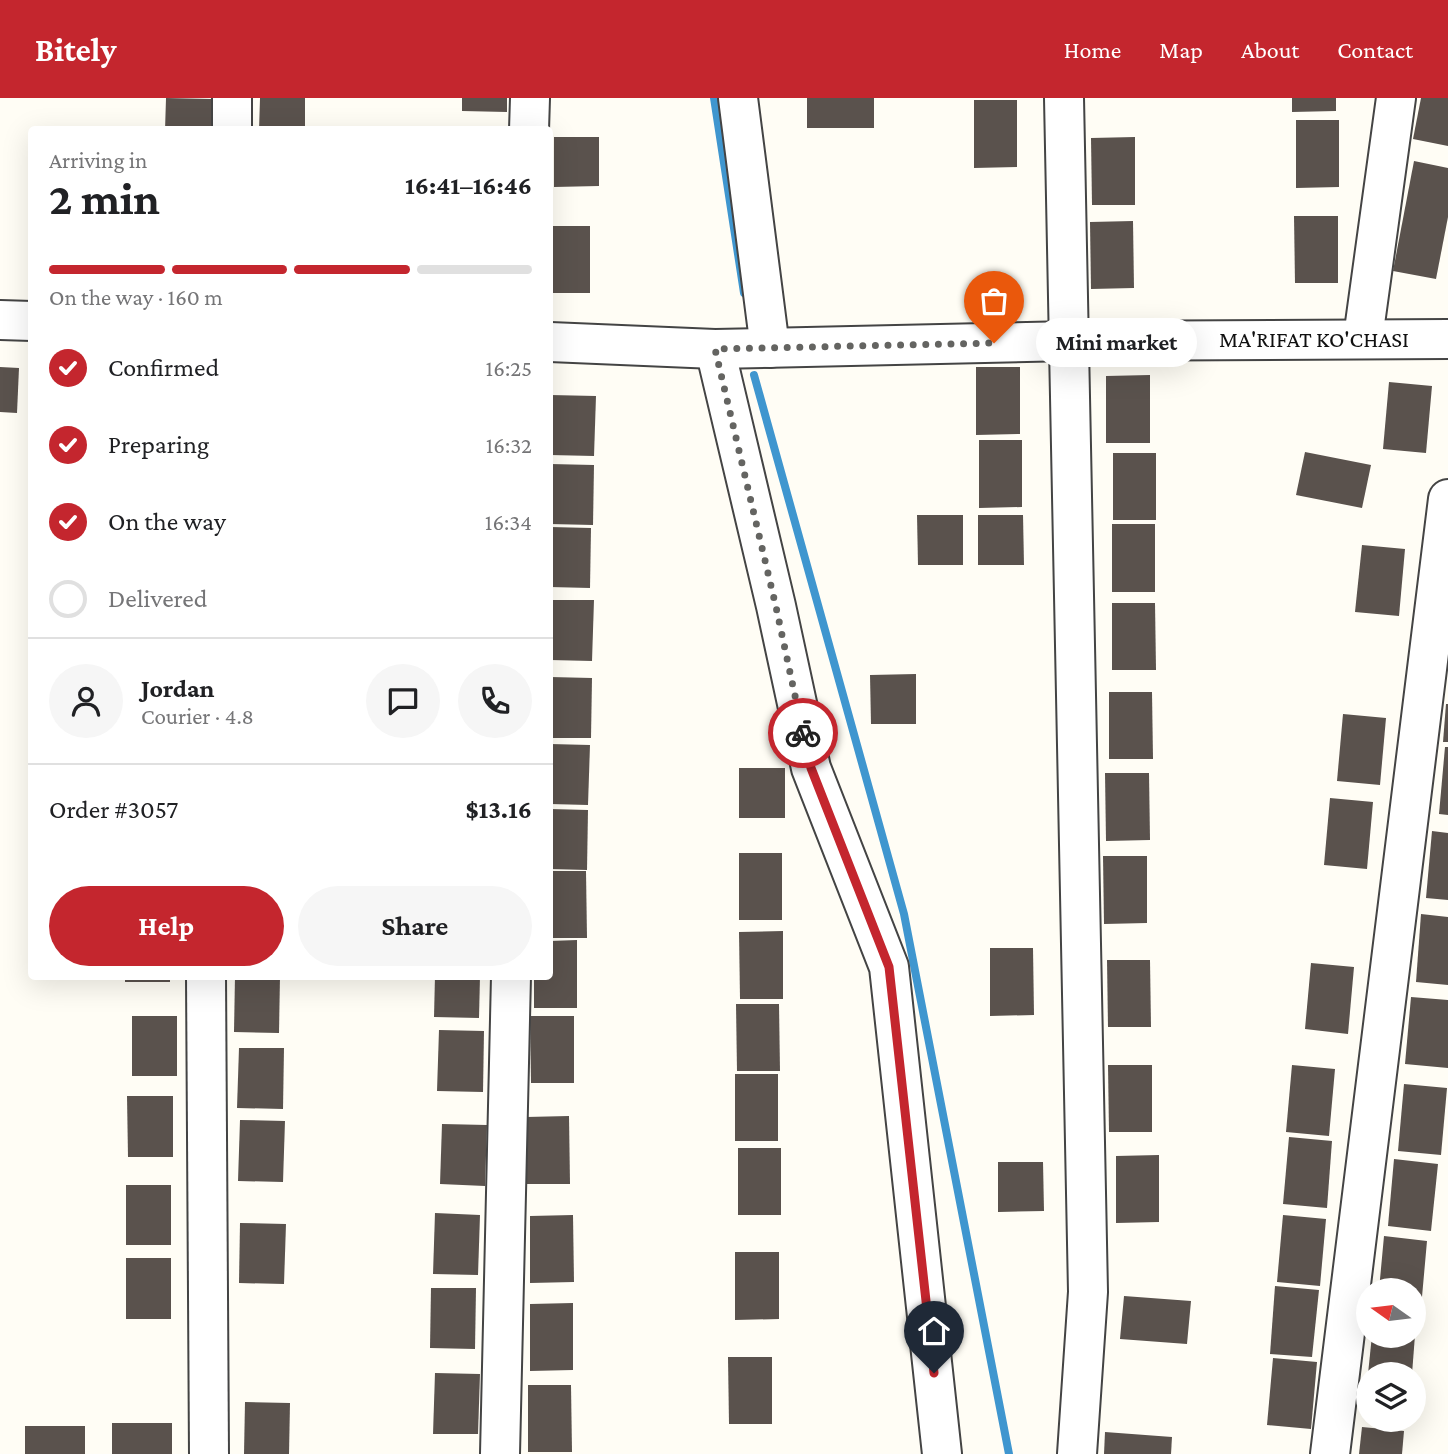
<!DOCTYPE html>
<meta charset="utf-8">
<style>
:root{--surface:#fff;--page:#f6f6f6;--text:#202124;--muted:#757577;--line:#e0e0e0;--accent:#c4262e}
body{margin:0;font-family:"Crimson Pro",serif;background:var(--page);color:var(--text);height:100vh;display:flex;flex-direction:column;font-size:26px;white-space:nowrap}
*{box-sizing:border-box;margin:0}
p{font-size:23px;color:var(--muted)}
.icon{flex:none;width:38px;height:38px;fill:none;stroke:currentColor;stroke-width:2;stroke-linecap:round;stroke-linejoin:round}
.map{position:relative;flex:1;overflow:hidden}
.sheet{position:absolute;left:28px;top:28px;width:525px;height:854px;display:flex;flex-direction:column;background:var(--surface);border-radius:7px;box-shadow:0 7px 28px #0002}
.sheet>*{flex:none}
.needle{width:46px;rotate:284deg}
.tools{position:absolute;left:1356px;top:1180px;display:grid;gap:14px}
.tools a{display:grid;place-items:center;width:70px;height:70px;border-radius:50%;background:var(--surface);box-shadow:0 7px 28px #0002;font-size:35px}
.pin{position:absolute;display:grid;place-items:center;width:60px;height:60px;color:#fff;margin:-72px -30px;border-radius:50% 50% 50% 0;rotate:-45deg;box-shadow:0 0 7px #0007}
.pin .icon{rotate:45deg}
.courier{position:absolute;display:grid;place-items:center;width:70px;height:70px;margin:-35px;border:5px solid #c4262e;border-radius:50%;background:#fff;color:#222;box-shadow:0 2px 9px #0007}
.bubble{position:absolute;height:49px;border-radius:24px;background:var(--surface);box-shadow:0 7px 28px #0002;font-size:23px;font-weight:700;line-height:49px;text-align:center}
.summary em{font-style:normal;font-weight:700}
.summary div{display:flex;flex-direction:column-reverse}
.summary{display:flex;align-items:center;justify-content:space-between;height:119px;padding:0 21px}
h1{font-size:46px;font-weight:700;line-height:52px}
.bar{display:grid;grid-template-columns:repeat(4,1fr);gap:10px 7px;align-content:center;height:84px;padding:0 21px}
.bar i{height:9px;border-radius:5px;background:var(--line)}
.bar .selected{background:var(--accent)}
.bar p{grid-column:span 4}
.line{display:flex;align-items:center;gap:18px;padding:0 21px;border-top:2px solid var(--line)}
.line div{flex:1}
.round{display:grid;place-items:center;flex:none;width:74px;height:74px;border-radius:37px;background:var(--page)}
ol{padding:0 21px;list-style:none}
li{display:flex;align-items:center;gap:21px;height:77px}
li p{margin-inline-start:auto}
li .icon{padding:7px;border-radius:50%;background:var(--accent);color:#fff;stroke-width:4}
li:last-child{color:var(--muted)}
li i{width:38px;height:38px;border:4px solid var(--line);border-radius:50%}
.primary-button{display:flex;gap:14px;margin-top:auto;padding:14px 21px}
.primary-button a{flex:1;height:80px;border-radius:42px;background:var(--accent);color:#fff;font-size:28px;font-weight:700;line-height:80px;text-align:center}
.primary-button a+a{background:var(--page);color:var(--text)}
header{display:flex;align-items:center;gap:42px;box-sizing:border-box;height:98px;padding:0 35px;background:var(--accent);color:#fff}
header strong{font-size:33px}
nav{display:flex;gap:38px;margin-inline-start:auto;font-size:24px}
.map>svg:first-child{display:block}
</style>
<header>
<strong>Bitely</strong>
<nav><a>Home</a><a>Map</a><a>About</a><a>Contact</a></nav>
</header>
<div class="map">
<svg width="1448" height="1356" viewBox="0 0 1448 1356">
<rect width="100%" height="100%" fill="#fffdf5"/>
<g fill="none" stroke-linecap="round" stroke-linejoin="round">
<g stroke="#3f96cf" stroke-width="8">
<path d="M 714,0 L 744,195"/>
<path d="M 754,277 L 904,816 L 1009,1356"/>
</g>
</g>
<g fill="#5a524d">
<path d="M 166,0 L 212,1 L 211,32 L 165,32 Z"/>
<path d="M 260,0 L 305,0 L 305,32 L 259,32 Z"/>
<path d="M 462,0 L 507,0 L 507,14 L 462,13 Z"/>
<rect x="807" y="0" width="67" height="30"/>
<path d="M 1292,0 L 1336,0 L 1336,13 L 1292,14 Z"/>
<path d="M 1421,0 L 1448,0 L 1448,48 L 1413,41 Z"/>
<path d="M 974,2 L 1017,2 L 1017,69 L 974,70 Z"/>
<path d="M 1296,22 L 1339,22 L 1339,89 L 1296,90 Z"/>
<path d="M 554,39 L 599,39 L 599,88 L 554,89 Z"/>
<path d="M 1135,39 L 1135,107 L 1092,107 L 1091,40 Z"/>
<path d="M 1414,63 L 1448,70 L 1448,119 L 1436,181 L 1393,173 Z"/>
<path d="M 1294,118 L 1338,118 L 1338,185 L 1295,185 Z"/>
<path d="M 1133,123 L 1134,190 L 1091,191 L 1090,124 Z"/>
<rect x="550" y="128" width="40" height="67"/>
<path d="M 0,269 L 19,270 L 17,315 L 0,314 Z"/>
<path d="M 976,269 L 1020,269 L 1020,336 L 976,337 Z"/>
<path d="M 1150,277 L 1150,345 L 1106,345 L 1106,278 Z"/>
<path d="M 1389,284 L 1432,288 L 1426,355 L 1383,351 Z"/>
<path d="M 550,297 L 596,298 L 594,358 L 550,357 Z"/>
<path d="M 979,342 L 1022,342 L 1022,409 L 979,410 Z"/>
<path d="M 1305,354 L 1371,367 L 1362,410 L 1296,397 Z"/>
<rect x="1113" y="355" width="43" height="67"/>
<path d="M 550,366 L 594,367 L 593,427 L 550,426 Z"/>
<path d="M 917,417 L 963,417 L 963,467 L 918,467 Z"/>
<path d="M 978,417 L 1023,417 L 1024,467 L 978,467 Z"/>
<rect x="1112" y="426" width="43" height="68"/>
<path d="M 550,429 L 591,430 L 590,490 L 550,489 Z"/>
<path d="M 1362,447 L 1405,451 L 1399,518 L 1355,514 Z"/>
<path d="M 550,502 L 594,502 L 592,563 L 550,562 Z"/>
<path d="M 1112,505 L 1155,505 L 1156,572 L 1112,572 Z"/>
<path d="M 916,576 L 916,626 L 871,626 L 870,577 Z"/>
<path d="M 550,579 L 592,580 L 591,640 L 550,640 Z"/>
<path d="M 1109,594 L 1152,594 L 1153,661 L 1109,661 Z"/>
<path d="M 1446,606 L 1448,606 L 1448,644 L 1443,644 Z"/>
<path d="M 1343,616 L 1386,620 L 1380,687 L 1337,683 Z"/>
<path d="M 550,646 L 590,647 L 588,707 L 550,706 Z"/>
<path d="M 1445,649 L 1448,649 L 1448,717 L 1439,716 Z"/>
<rect x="739" y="670" width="46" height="50"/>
<path d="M 1105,675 L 1149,675 L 1150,742 L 1106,743 Z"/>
<path d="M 1330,700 L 1373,704 L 1367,771 L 1324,767 Z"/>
<path d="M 550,711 L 588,712 L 587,772 L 550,771 Z"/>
<path d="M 1432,733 L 1448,735 L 1448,802 L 1426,800 Z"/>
<rect x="739" y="755" width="43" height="67"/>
<path d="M 1103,758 L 1147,758 L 1147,825 L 1104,826 Z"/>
<path d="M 550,773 L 586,773 L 587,840 L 550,840 Z"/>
<path d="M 1421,816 L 1448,819 L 1448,887 L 1416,884 Z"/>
<path d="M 783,833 L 783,901 L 740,901 L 739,834 Z"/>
<path d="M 577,842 L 577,910 L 534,910 L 534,878 L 550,878 L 550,843 Z"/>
<path d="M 990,850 L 1033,850 L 1034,917 L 990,918 Z"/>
<path d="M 1107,862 L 1150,862 L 1151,929 L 1108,929 Z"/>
<path d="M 1311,865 L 1354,869 L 1348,936 L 1305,931 Z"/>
<rect x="125" y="878" width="45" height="6"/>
<path d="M 235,878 L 280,878 L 279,935 L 234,934 Z"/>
<path d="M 435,878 L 480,878 L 479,920 L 434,919 Z"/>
<path d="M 1411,899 L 1448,902 L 1448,970 L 1405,966 Z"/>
<path d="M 736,906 L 779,906 L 780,973 L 737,973 Z"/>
<rect x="132" y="918" width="45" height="60"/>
<path d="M 530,918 L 574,918 L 574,985 L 531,985 Z"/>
<path d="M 439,932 L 484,933 L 483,994 L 437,993 Z"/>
<path d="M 239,950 L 284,950 L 283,1011 L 237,1010 Z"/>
<path d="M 1108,967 L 1152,967 L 1152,1034 L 1109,1034 Z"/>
<path d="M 1292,967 L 1335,971 L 1329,1038 L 1286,1034 Z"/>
<rect x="735" y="976" width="43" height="67"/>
<path d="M 1404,986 L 1447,990 L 1441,1057 L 1398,1053 Z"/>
<path d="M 127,998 L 173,998 L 173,1059 L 128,1059 Z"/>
<path d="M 569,1018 L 570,1086 L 527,1086 L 526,1019 Z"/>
<path d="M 240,1022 L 285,1023 L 283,1084 L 238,1083 Z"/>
<path d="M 442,1026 L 487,1027 L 485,1088 L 440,1086 Z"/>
<path d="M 1289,1039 L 1332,1043 L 1327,1110 L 1283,1106 Z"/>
<rect x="738" y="1050" width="43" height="67"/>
<path d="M 1159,1057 L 1159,1124 L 1116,1125 L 1116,1058 Z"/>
<path d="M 1394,1061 L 1438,1066 L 1431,1133 L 1388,1128 Z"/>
<path d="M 998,1064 L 1043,1064 L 1044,1113 L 998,1114 Z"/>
<rect x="126" y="1087" width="45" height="60"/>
<path d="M 435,1115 L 480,1117 L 478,1177 L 433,1176 Z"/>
<path d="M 573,1117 L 574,1184 L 530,1185 L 530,1118 Z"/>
<path d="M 1283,1117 L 1326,1121 L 1320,1188 L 1277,1184 Z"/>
<path d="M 240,1125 L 286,1126 L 284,1186 L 239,1185 Z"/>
<path d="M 1384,1138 L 1427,1143 L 1421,1210 L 1414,1209 L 1414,1192 L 1379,1192 Z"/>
<path d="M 735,1154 L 779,1154 L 779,1221 L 735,1222 Z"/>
<rect x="126" y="1160" width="45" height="61"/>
<path d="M 1275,1188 L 1319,1192 L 1312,1259 L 1270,1256 Z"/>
<path d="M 431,1190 L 476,1190 L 475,1251 L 430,1250 Z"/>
<path d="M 1124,1198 L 1191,1203 L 1187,1246 L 1120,1241 Z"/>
<path d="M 573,1205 L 573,1272 L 530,1273 L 530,1206 Z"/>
<path d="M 1372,1237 L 1415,1237 L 1412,1276 L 1368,1276 Z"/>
<path d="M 728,1259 L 772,1259 L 772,1326 L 729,1326 Z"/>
<path d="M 1273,1260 L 1317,1264 L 1311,1331 L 1267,1327 Z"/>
<path d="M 435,1275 L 480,1276 L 478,1336 L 433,1336 Z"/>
<path d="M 528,1287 L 571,1287 L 572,1354 L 528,1354 Z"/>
<path d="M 245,1304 L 290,1305 L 289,1356 L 244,1356 Z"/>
<rect x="112" y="1325" width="60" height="31"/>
<rect x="25" y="1328" width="60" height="28"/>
<path d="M 1362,1329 L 1404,1333 L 1402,1356 L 1359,1356 Z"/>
<path d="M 1105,1334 L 1172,1339 L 1171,1356 L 1104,1356 Z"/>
</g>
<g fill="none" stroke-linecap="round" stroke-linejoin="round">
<g stroke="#444" stroke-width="42">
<g id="minor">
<path d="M 738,0 L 770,250"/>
<path d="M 1064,0 L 1088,1194 L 1077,1356"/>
<path d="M 232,32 L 232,0"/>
<path d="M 529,32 L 530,0"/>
<path d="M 0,222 L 32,223"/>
<path d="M 1363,240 L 1396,0"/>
<path d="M 550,244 L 715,251 L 1070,243 L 1448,241"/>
<path d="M 715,251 L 776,508 L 811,670 L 889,869 L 942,1356"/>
<path d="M 206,878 L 209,1356"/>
<path d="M 500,1356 L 511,878"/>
<path d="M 1330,1356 L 1448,401"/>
</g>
</g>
<use href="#minor" stroke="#fff" stroke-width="38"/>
</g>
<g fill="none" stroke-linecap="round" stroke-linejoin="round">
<path stroke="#646461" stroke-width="7" stroke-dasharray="0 12.6" d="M 803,635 L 776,509 L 715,251 L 994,245"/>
<path stroke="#c4262e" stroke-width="9" d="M 803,635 L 811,670 L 889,869 L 934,1275"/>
</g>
<g text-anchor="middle" stroke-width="7" stroke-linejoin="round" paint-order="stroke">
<g font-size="23" fill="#111" stroke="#fff">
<text x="1314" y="249">MA'RIFAT KO'CHASI</text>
</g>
</g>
</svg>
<div class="tools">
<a><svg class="needle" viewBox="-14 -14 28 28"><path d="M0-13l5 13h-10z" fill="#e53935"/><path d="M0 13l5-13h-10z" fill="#757577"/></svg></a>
<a><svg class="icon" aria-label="layers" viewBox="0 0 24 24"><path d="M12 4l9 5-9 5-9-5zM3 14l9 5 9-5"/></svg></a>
</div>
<div class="pin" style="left:994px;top:245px;background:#ea580c"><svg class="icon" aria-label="bag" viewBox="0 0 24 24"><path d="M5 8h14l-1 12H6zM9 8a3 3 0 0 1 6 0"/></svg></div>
<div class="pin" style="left:934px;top:1275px;background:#1f2937"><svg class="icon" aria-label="home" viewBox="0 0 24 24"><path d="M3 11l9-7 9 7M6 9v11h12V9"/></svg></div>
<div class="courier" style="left:803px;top:635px"><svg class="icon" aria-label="bike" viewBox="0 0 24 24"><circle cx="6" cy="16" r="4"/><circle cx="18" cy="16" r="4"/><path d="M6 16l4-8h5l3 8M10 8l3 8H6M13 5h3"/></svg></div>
<div class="bubble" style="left:1036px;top:220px;width:161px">Mini market</div>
<section class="sheet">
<div class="summary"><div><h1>2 min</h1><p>Arriving in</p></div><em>16:41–16:46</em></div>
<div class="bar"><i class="selected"></i><i class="selected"></i><i class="selected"></i><i></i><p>On the way · 160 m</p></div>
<ol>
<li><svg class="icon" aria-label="check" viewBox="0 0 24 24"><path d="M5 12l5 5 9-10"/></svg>Confirmed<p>16:25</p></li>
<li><svg class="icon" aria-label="check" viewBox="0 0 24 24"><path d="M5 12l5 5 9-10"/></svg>Preparing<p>16:32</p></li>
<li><svg class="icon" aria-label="check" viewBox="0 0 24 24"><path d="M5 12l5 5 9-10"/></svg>On the way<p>16:34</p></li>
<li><i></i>Delivered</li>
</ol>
<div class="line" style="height:126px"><a class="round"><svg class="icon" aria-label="person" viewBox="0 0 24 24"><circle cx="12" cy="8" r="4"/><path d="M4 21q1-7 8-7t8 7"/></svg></a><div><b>Jordan</b><p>Courier · 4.8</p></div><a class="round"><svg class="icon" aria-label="chat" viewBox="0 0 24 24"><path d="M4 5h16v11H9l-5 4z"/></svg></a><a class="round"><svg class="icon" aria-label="phone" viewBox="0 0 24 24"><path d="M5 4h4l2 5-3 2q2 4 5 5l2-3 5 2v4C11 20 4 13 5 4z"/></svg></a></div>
<div class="line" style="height:91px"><div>Order #3057</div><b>$13.16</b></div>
<div class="primary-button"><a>Help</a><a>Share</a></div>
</section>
</div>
